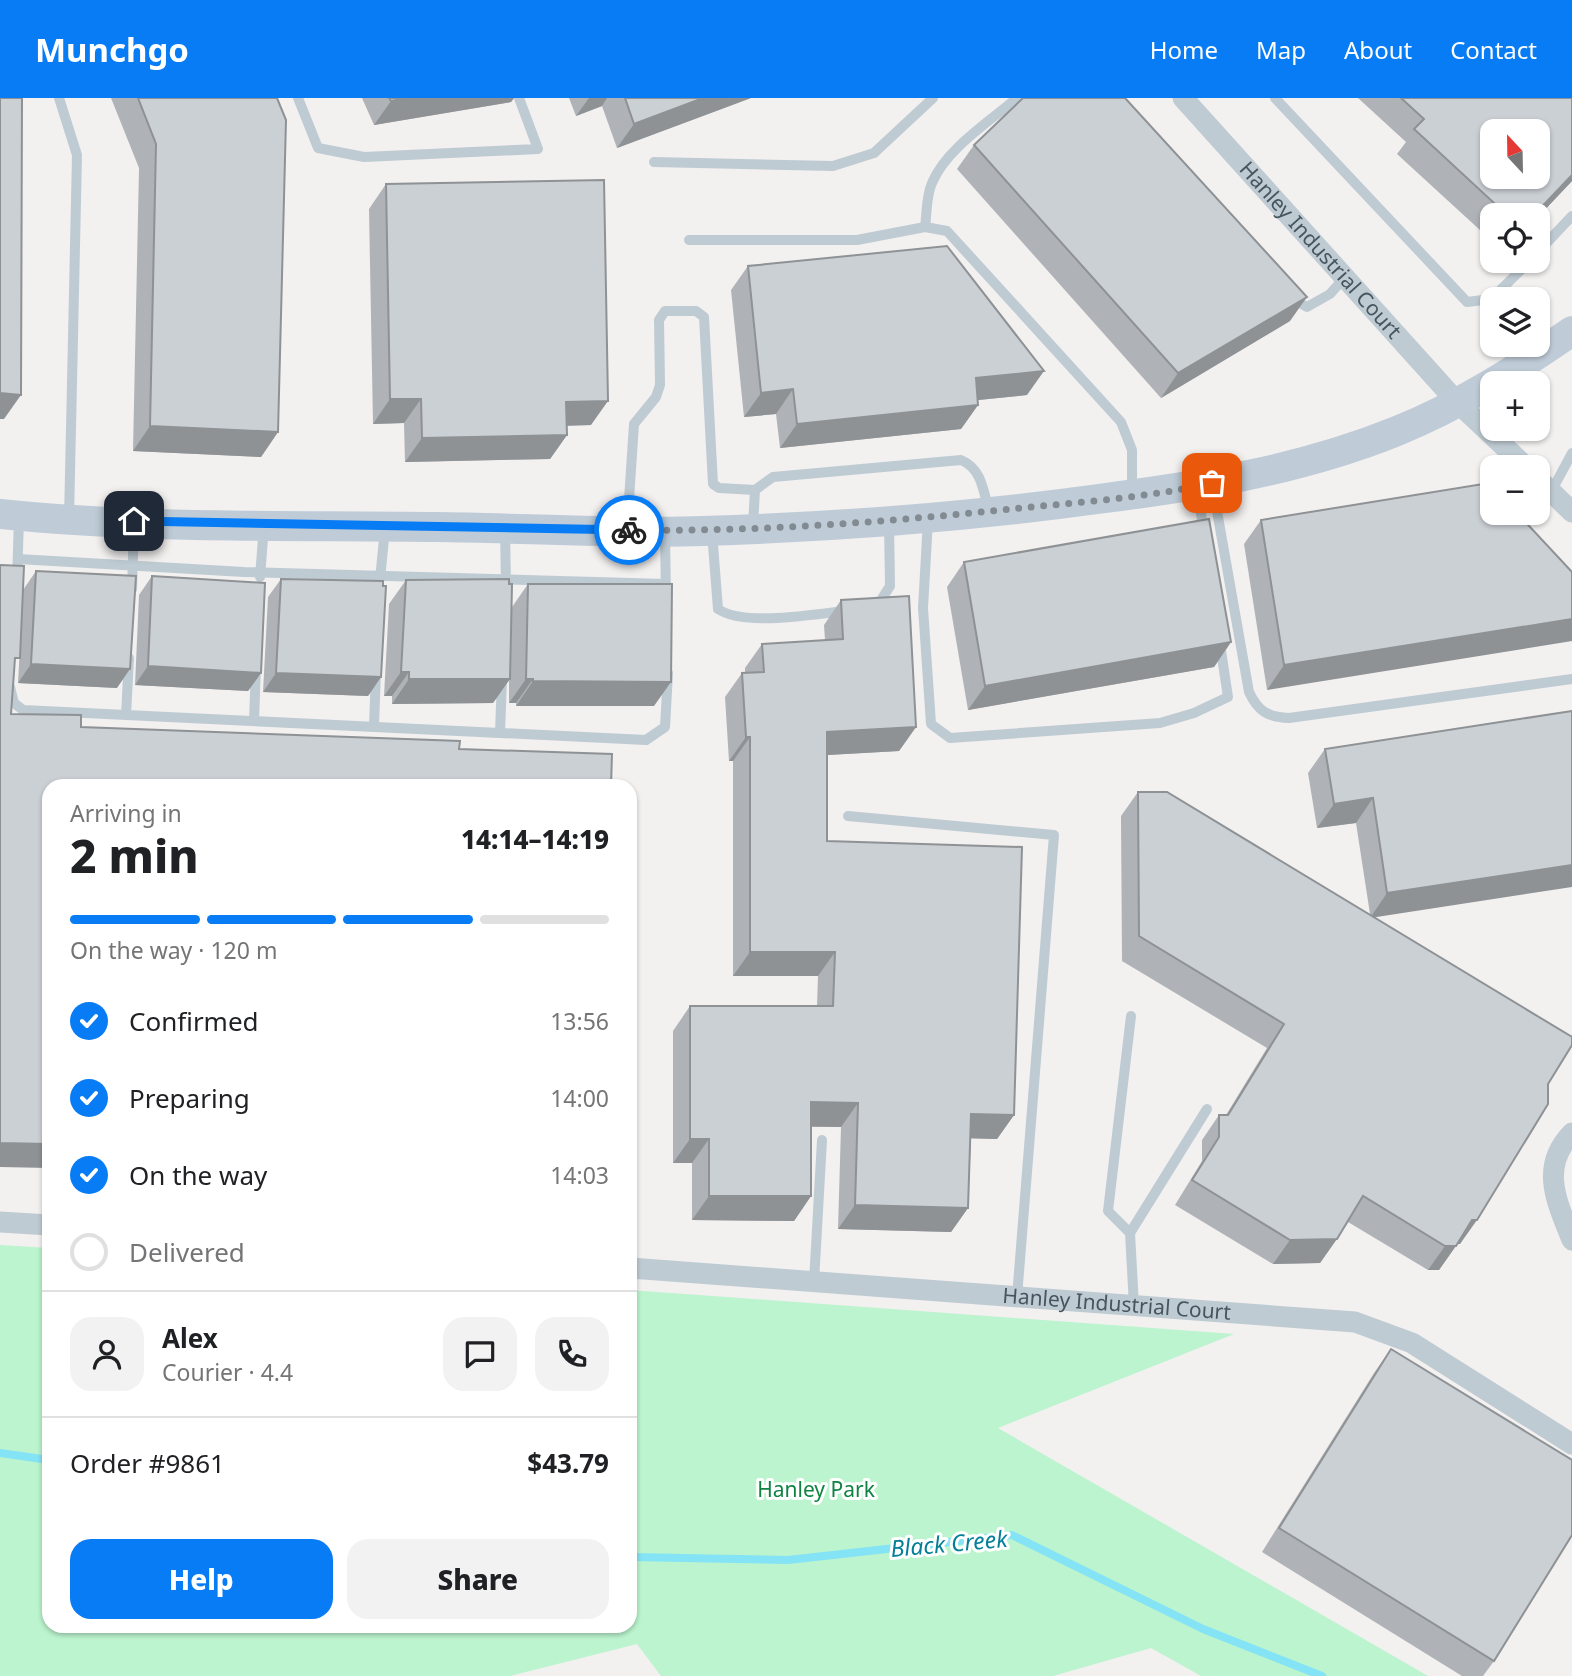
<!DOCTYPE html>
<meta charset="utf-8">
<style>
:root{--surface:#fff;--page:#f2f2f2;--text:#202124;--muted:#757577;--line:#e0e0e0;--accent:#087cf4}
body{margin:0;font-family:"Noto Sans",sans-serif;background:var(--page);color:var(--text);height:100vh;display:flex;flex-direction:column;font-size:26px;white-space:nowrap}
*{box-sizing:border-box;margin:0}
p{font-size:23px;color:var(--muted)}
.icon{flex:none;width:38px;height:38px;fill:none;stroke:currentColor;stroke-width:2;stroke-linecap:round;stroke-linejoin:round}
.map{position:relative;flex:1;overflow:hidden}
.details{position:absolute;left:42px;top:681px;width:595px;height:854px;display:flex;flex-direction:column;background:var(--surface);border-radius:21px;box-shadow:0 2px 5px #0004}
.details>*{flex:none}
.needle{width:46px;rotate:338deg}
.fabs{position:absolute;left:1480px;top:21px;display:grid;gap:14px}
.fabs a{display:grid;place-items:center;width:70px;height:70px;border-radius:14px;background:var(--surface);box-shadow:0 2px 5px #0004;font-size:35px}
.pin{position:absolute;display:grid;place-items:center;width:60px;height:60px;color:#fff;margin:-30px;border-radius:14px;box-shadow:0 4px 10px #0006}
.courier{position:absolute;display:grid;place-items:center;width:70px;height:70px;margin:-35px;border:5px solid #087cf4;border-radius:50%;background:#fff;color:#222;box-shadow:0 2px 9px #0007}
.summary em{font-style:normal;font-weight:800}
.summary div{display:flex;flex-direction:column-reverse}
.summary{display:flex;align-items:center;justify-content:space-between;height:119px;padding:0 28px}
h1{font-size:46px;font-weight:800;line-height:52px}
.bar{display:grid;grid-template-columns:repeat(4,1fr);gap:10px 7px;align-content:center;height:84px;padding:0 28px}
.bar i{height:9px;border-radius:5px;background:var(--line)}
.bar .current{background:var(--accent)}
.bar p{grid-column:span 4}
.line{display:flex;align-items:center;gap:18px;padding:0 28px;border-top:2px solid var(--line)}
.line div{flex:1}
.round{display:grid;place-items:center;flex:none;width:74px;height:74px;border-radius:21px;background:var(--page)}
ol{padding:0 28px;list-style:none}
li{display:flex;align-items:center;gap:21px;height:77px}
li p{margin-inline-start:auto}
li .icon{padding:7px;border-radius:50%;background:var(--accent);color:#fff;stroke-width:4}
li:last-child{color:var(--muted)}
li i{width:38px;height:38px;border:4px solid var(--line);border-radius:50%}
.action{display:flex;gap:14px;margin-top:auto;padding:14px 28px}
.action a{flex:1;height:80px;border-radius:21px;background:var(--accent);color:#fff;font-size:28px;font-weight:800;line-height:80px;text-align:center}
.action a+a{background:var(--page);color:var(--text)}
header{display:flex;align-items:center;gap:42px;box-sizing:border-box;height:98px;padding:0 35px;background:var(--accent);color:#fff}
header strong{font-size:33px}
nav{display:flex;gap:38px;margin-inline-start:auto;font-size:24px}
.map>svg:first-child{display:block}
</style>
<header>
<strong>Munchgo</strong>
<nav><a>Home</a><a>Map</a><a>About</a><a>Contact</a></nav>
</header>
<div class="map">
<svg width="1572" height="1578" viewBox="0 0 1572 1578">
<rect width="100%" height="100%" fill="#f3f0f0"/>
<path fill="#bbf4ce" d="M 0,1147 L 49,1150 L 49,1528 L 630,1528 L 630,1192 L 1234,1236 L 998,1330 L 1428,1578 L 1201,1578 L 1151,1550 L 1053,1578 L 661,1578 L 637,1546 L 510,1578 L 0,1578 Z"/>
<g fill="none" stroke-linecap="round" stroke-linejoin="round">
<g stroke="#84e3f5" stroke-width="8">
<path d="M 0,1355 L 49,1362"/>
<path d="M 630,1459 L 788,1462 L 1012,1437 L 1203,1531 L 1322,1578"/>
</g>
<g stroke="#bfcbd3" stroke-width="10">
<path d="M 59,0 L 77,57 L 69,421"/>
<path d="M 298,0 L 318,50 L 364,59 L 538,51 L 519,0"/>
<path d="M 1275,0 L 1467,204 L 1491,201 L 1530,163"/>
<path d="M 654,64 L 833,68 L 874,55 L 933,0"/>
<path d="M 925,129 C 927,115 926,98 932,85 C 946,51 989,24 1017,0"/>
<path d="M 689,142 L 857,142 L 925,129 L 947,133 L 1121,324 L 1132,352 L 1132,394"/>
<path d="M 1538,154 L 1572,118"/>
<path d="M 1291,200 L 1307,209 L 1330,196 L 1345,179"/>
<path d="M 1212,385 L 1249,594 C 1258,613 1267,619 1289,620 L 1572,581"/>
<path d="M 1197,387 L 1204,437"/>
<path d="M 1551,394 L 1572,355"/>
<path d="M 928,422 L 923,510 L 931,626 L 950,640 L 1160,625 L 1194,615 L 1228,599 L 1220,546"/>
<path d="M 753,428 L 755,392 L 773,379 L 961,362 C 982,371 983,392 989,413"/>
<path d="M 627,432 L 634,326 L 656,299 L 660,287 L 659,222 L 665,213 L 696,213 L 704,219 L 713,386 L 719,390 L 755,392"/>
<path d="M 505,433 L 506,487"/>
<path d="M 712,434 L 718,511 C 744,529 813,516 846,513"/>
<path d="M 665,435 L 666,499"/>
<path d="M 18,461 L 244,474 L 666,486"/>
<path d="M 260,479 L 264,428"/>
<path d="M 380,481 L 385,431"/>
<path d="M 17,482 L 19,421"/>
<path d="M 132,491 L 134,427"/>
<path d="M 876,510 L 890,488 L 889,426"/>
<path d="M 10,589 L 14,605 L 23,612 L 646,642 L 665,629 L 668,575"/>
<path d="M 126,617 L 129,560"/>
<path d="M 254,623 L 256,568"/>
<path d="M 374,628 L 376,574"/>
<path d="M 500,635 L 502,580"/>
<path d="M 848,718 L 1054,737 L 1017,1199"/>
<path d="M 1131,918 L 1108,1113 L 1130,1135 L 1134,1208"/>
<path d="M 1130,1135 L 1207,1011"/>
<path d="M 814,1184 L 822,1042"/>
</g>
<g stroke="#bfcbd3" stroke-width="21">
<path id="s1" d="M 1183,0 L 1457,304 L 1526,369"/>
<path d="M 1538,381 L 1572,414"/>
<path d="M 1572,1035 C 1539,1069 1557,1104 1572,1142"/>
<path d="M 0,1124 L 49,1127"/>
<path id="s2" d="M 630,1170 L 1355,1224 L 1412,1245 L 1572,1346"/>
</g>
<path stroke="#bfccd8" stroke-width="30" d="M 0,416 C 144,431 292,427 436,429 C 525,430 615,436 703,433 C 835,429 967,419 1098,401 C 1200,388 1301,372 1397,333 C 1459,308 1517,271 1572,233"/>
</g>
<g fill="#afb3b7">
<path d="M 111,0 L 277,0 L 278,334 L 261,359 L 133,353 L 139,70 Z"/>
<path d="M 362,0 L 514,0 L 511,4 L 374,27 Z"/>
<path d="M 569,0 L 751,0 L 617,50 L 602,8 L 576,18 Z"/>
<path d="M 1358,0 L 1572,0 L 1572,83 L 1538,119 L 1538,117 L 1493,117 L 1493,144 L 1397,56 L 1406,44 Z"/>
<path d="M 974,47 L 1290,223 L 1161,300 L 957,71 Z"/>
<path d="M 386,86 L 591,327 L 566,328 L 567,337 L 550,361 L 405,364 L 404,325 L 373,326 L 369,111 Z"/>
<path d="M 748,168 L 1027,297 L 978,302 L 978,307 L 961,331 L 780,350 L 776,316 L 744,319 L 731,192 Z"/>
<path d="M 1489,385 L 1267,592 L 1244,446 L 1261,422 Z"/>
<path d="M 964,464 L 1231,544 L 1214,569 L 968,612 L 947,489 Z"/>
<path d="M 36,473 L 117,590 L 18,585 L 23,492 Z"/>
<path d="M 152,478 L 261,575 L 248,593 L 135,587 L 139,497 Z"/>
<path d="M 281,481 L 381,579 L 368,598 L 263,594 L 268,499 Z"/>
<path d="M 406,482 L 512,509 L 528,486 L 654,608 L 516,608 L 516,605 L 509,605 L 509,582 L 493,605 L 392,606 L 392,598 L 384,598 L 389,506 Z"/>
<path d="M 841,502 L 916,629 L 899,653 L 827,657 L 827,743 L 1014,1017 L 997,1041 L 971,1040 L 968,1110 L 951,1134 L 838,1131 L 841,1029 L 811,1029 L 811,1098 L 794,1123 L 692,1122 L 692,1065 L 673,1065 L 673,933 L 690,908 L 817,908 L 818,878 L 733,878 L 733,663 L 729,663 L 725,599 L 742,575 L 745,575 L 745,570 L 762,546 L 825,542 L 824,527 Z"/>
<path d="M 1572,613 L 1374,819 L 1548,986 L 1460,1146 L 1457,1146 L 1439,1172 L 1428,1172 L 1348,1124 L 1320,1165 L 1273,1166 L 1175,1107 L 1202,1063 L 1202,1042 L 1219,1017 L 1226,1017 L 1267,950 L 1122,863 L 1121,718 L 1138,694 L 1370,816 L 1356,725 L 1317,730 L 1308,675 L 1325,651 Z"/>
<path d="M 1391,1251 L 1494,1563 L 1483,1578 L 1462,1578 L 1262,1454 L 1374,1275 Z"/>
</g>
<g fill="#8e9295">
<path d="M 406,0 L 514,0 L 511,4 L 374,27 L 391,3 Z"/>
<path d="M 589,0 L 607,0 L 602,8 L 576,18 Z"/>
<path d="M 703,0 L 751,0 L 617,50 L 634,26 Z"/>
<path d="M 1572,77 L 1572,83 L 1538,119 L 1538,117 L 1534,117 Z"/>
<path d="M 1307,199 L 1290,223 L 1161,300 L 1178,275 Z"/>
<path d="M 1044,273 L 1027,297 L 959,304 L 976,280 Z"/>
<path d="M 793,291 L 776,316 L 744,319 L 761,295 Z"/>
<path d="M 0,295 L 21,297 L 4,321 L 0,321 Z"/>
<path d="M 390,301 L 421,301 L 404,325 L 373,326 Z"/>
<path d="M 608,303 L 591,327 L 549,328 L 566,304 Z"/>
<path d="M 978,307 L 961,331 L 780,350 L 797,326 Z"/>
<path d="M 150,328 L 278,334 L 261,359 L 133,353 Z"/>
<path d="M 567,337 L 550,361 L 405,364 L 422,340 Z"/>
<path d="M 1572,521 L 1572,543 L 1267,592 L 1284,567 Z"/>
<path d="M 1231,544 L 1214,569 L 968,612 L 985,588 Z"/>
<path d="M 31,566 L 130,571 L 117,590 L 18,585 Z"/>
<path d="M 148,568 L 261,575 L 248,593 L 135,587 Z"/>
<path d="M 401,574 L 409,574 L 392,598 L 384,598 Z"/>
<path d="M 276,575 L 381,579 L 368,598 L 263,594 Z"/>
<path d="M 409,581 L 510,581 L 493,605 L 392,606 Z"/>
<path d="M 526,581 L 533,581 L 516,605 L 509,605 Z"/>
<path d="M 533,583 L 671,584 L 654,608 L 516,608 Z"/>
<path d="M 916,629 L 899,653 L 810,658 L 827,634 Z"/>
<path d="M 746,639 L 750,639 L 733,663 L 729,663 Z"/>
<path d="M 1373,700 L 1356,725 L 1317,730 L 1334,706 Z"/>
<path d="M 1572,767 L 1572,789 L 1370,820 L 1387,795 Z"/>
<path d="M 750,854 L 835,854 L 818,878 L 733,878 Z"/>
<path d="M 811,1004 L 858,1005 L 841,1029 L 794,1028 Z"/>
<path d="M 971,1016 L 1014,1017 L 997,1041 L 954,1040 Z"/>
<path d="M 690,1041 L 709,1041 L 692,1065 L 673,1065 Z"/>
<path d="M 0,1045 L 49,1046 L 49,1070 L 0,1069 Z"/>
<path d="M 709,1098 L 811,1098 L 794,1123 L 692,1122 Z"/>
<path d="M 855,1107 L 968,1110 L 951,1134 L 838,1131 Z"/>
<path d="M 1472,1122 L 1477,1122 L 1460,1146 L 1455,1146 Z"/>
<path d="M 1337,1141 L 1320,1165 L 1273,1166 L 1290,1142 Z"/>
<path d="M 1445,1148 L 1456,1148 L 1439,1172 L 1428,1172 Z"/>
</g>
<g fill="#cbd0d5" stroke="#8e9295" stroke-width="2" fill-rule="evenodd">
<path d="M 0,0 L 22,0 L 21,297 L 0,295 Z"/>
<path d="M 138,0 L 277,0 L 286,22 L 278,334 L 150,328 L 156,46 Z"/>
<path d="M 389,0 L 406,0 L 391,3 Z"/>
<path d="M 625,0 L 703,0 L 634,26 Z"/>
<path d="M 1023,0 L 1125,0 L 1307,199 L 1178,275 L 974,47 Z"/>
<path d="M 1401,0 L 1572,0 L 1572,77 L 1534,117 L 1507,117 L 1414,31 L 1424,21 ZM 1493,33 L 1538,33 L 1538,79 L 1493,79 Z"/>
<path d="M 604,82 L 608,303 L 566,304 L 567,337 L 422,340 L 421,301 L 390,301 L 386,86 Z"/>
<path d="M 947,148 L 1044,273 L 976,280 L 978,307 L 797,326 L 793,291 L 761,295 L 748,168 Z"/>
<path d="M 1489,385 L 1493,389 L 1493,415 L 1517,415 L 1572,474 L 1572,521 L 1284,567 L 1261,422 Z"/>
<path d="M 1209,421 L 1231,544 L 985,588 L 964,464 Z"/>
<path d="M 0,467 L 24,468 L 20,560 L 15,560 L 11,616 L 81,617 L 81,629 L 460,643 L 459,651 L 612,656 L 611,688 L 49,688 L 49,1046 L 0,1045 Z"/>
<path d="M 36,473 L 136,478 L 130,571 L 31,566 Z"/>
<path d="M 152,478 L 265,485 L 261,575 L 148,568 Z"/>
<path d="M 281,481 L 383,483 L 383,488 L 386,488 L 381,579 L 276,575 Z"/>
<path d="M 509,481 L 509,486 L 512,486 L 510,581 L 409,581 L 409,574 L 401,574 L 406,482 Z"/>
<path d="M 528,486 L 672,486 L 671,584 L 533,583 L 533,581 L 526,581 Z"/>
<path d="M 909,498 L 916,629 L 827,634 L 827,743 L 1022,749 L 1014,1017 L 971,1016 L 968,1110 L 855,1107 L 858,1005 L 811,1004 L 811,1098 L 709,1098 L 709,1041 L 690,1041 L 690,908 L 833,908 L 835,854 L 750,854 L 750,639 L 746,639 L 742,575 L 764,574 L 762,546 L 843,541 L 841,502 Z"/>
<path d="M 1572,613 L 1572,767 L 1387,795 L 1373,700 L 1334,706 L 1325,651 Z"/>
<path d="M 1138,694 L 1167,694 L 1572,939 L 1572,947 L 1548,986 L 1548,1006 L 1477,1122 L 1472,1122 L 1456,1148 L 1445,1148 L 1363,1098 L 1337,1141 L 1290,1142 L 1192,1082 L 1219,1039 L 1219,1017 L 1228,1017 L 1284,926 L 1139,838 Z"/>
<path d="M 1391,1251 L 1572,1362 L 1572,1437 L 1494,1563 L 1279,1430 Z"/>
</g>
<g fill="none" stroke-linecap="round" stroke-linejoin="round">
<path stroke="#838b92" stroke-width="7" stroke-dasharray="0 12.6" d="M 629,432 C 757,434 884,424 1012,411 C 1078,404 1147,400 1212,385"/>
<path stroke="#087cf4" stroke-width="9" d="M 134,423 L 629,432"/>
</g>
<g text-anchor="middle" stroke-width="6" stroke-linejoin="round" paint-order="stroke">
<g font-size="21" fill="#46555f" stroke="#fff">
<text dy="7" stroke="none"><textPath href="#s1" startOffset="205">Hanley Industrial Court</textPath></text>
<text dy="7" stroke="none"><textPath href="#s2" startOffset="488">Hanley Industrial Court</textPath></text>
</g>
<g font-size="21" fill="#0e8342" stroke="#fff">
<text x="816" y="1399">Hanley Park</text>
</g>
<g font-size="23" font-style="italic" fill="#037f97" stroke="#fff">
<text transform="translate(949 1446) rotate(-5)" y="8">Black Creek</text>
</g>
</g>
</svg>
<div class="fabs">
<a><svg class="needle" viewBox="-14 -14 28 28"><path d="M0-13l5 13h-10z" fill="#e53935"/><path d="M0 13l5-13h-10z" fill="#757577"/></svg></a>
<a><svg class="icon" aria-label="locate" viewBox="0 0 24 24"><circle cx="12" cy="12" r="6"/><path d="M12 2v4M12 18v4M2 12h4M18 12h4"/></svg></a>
<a><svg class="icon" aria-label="layers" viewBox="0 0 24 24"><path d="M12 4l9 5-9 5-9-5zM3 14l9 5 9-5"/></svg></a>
<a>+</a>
<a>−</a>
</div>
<div class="pin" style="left:1212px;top:385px;background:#ea580c"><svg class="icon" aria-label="bag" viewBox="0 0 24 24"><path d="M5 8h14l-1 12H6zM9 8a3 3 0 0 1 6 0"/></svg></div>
<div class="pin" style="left:134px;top:423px;background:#1f2937"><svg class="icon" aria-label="home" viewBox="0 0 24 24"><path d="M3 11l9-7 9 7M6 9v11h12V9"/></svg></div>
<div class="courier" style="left:629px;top:432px"><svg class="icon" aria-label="bike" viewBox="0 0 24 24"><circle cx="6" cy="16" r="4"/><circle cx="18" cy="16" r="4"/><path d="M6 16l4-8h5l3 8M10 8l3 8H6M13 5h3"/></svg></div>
<section class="details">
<div class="summary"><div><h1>2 min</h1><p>Arriving in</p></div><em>14:14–14:19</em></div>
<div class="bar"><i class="current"></i><i class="current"></i><i class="current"></i><i></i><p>On the way · 120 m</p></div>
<ol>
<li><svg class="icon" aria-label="check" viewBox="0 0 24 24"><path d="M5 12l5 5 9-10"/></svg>Confirmed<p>13:56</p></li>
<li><svg class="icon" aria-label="check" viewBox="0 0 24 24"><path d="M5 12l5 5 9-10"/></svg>Preparing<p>14:00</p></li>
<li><svg class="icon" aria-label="check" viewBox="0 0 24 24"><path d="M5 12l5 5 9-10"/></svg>On the way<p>14:03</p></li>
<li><i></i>Delivered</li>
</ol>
<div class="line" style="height:126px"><a class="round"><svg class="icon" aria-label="person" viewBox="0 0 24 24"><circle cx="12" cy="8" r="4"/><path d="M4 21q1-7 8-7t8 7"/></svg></a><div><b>Alex</b><p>Courier · 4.4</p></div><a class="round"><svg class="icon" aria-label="chat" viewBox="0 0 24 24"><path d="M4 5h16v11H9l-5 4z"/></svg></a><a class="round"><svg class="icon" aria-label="phone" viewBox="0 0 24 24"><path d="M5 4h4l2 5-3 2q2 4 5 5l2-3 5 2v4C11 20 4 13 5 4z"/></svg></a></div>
<div class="line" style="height:91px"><div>Order #9861</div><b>$43.79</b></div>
<div class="action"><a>Help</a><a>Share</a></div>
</section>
</div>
